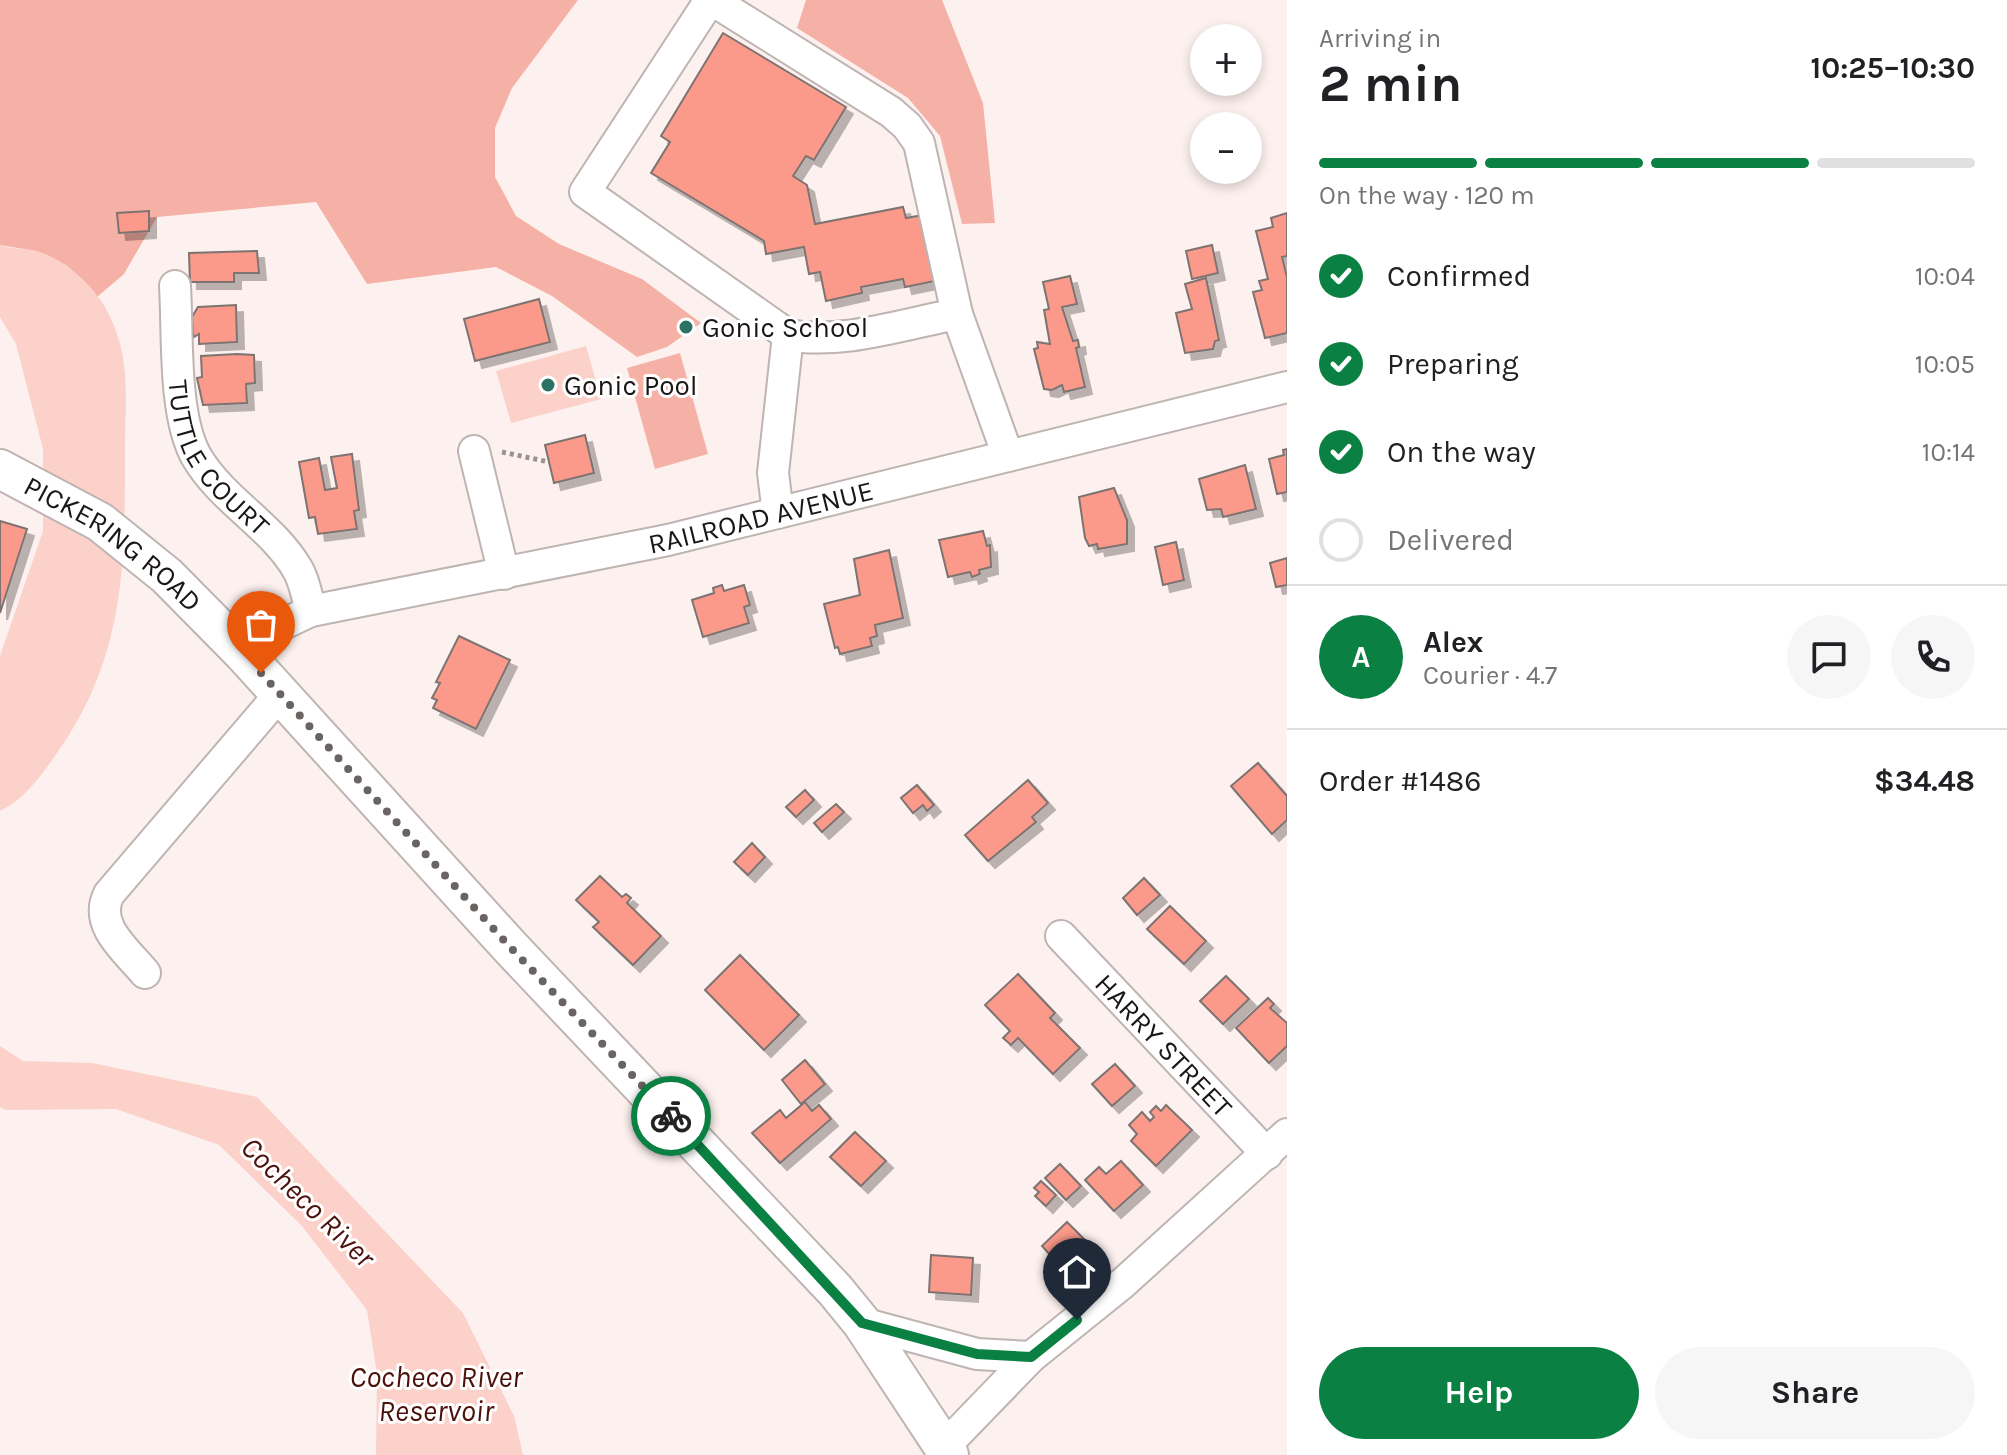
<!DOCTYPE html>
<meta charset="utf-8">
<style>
:root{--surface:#fff;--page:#f6f6f6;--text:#202124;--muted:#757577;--line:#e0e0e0;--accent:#0b8043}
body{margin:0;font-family:Karla,sans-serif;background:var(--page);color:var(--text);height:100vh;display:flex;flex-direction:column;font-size:30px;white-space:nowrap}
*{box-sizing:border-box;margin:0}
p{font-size:26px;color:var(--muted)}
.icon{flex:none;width:44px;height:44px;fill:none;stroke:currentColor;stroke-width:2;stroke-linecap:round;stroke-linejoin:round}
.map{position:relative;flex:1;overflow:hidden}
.drawer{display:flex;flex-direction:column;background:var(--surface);width:720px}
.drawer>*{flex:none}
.controls{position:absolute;left:1190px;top:24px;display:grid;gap:16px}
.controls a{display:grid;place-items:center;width:72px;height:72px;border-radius:50%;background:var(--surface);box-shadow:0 4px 12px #0003;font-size:40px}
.pin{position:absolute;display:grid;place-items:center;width:68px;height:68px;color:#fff;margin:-82px -34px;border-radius:50% 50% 50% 0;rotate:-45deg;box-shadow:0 0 8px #0007}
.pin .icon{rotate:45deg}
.courier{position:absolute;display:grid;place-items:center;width:80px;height:80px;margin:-40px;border:6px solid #0b8043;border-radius:50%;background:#fff;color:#222;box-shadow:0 2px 10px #0007}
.overview em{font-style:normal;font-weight:700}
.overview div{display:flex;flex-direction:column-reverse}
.overview{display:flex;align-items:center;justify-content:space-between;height:136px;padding:0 32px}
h1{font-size:52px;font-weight:700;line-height:60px}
.bar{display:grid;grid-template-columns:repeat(4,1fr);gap:12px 8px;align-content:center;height:96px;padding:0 32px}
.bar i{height:10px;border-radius:6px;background:var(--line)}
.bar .active{background:var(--accent)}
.bar p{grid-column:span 4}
.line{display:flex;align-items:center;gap:20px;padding:0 32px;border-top:2px solid var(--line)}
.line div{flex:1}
.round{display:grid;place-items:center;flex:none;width:84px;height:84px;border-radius:42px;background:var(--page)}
ol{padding:0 32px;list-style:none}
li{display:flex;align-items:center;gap:24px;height:88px}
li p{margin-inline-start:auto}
li .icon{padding:8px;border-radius:50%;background:var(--accent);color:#fff;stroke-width:4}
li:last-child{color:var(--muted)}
li i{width:44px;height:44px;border:4px solid var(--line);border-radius:50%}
.cta{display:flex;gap:16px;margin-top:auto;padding:16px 32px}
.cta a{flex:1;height:92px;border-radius:48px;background:var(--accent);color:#fff;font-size:32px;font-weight:700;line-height:92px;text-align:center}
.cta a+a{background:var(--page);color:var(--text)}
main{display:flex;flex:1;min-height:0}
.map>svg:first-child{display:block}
</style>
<main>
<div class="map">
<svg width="1287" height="1455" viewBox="0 0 1287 1455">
<defs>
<filter id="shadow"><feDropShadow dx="7" dy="7" stdDeviation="0" flood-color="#0004"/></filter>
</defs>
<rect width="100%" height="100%" fill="#fdf1ef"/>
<g fill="#f5b1a6">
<path d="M 0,0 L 578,0 L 512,88 L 495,128 L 495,177 L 516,216 L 559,244 L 642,279 L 701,323 L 667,347 L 637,357 L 552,296 L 496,267 L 367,284 L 316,202 L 157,217 L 124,274 L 97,297 L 66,265 L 36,251 L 0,245 Z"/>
<path d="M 806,0 L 942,0 L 983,103 L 995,223 L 962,224 L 940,136 L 908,98 L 797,28 Z"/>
<path d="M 680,353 L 708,454 L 655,469 L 627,368 Z"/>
</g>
<g fill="#fbd1ca">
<path d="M 0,245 C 12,249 24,248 36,251 C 62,257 92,284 105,307 C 132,355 125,396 125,449 C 125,565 126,657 55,756 C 40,777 24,800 0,811 L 0,656 L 43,531 L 43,449 L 16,344 L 0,317 Z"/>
<path d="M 586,346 L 601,399 L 511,423 L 496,371 Z"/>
<path d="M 0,1046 L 23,1061 L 92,1063 L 257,1097 L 463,1313 L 514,1416 L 523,1455 L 376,1455 L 377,1374 L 367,1310 L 301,1225 L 219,1145 L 116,1109 L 6,1110 L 0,1107 Z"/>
</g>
<g fill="#fb998a" stroke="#7d7371" stroke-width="2" filter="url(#shadow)">
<path d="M 723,33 L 846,107 L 814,160 L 806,156 L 793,176 L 807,185 L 815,224 L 903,207 L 906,218 L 929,214 L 935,281 L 905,287 L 903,279 L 861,287 L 862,293 L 826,301 L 820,272 L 809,274 L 804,247 L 766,254 L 764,241 L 651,173 L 670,142 L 661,136 Z"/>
<path d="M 149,211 L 149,231 L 119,233 L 117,213 Z"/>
<path d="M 1287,213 L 1287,256 L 1282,257 L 1287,277 L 1287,333 L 1265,338 L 1253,292 L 1262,290 L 1259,281 L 1268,279 L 1256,231 L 1273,227 L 1271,218 Z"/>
<path d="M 1212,245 L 1218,273 L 1192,279 L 1186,251 Z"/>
<path d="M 257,251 L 259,273 L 234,273 L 234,282 L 190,282 L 189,253 Z"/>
<path d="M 1070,276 L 1077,304 L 1062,307 L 1073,341 L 1078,340 L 1079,347 L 1076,348 L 1085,387 L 1064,392 L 1062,385 L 1052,390 L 1044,389 L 1034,349 L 1038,348 L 1037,342 L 1050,344 L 1044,310 L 1049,309 L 1043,282 Z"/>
<path d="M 1206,278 L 1219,340 L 1215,341 L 1213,349 L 1185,353 L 1176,313 L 1192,309 L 1185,284 Z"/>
<path d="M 539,299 L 550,342 L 475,361 L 464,319 Z"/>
<path d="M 236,305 L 237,342 L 199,344 L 199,334 L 194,337 L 193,333 L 192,317 L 198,307 Z"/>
<path d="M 237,354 L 254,355 L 255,383 L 246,384 L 247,403 L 203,405 L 197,378 L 202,377 L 201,356 Z"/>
<path d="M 585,435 L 594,473 L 554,483 L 545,445 Z"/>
<path d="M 1287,449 L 1287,492 L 1277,494 L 1269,459 L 1284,455 L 1283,450 Z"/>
<path d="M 352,454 L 359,510 L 354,511 L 357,529 L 318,534 L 315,517 L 309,518 L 299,462 L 319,458 L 325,490 L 337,488 L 331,457 Z"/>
<path d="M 1245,465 L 1256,509 L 1223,517 L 1221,509 L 1207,510 L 1199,479 Z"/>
<path d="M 1114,488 L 1127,520 L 1127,544 L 1098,549 L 1097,544 L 1089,546 L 1085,538 L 1079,497 Z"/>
<path d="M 0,521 L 27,529 L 0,613 Z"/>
<path d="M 983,531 L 987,546 L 990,545 L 991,567 L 979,570 L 980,574 L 972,577 L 970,572 L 948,577 L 939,540 Z"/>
<path d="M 1176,542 L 1184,580 L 1163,585 L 1155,547 Z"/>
<path d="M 889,550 L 903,618 L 875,625 L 877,636 L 870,638 L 872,646 L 840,654 L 838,647 L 835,648 L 824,604 L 860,595 L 854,559 Z"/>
<path d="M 1287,558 L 1287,585 L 1276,587 L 1270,563 Z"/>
<path d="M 722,585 L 724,591 L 744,585 L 750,605 L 744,607 L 749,623 L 703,637 L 692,600 L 714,593 L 713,588 Z"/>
<path d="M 459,636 L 510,660 L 476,729 L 433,708 L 437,700 L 432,698 L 440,683 L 436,682 Z"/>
<path d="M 1258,763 L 1287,796 L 1287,820 L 1272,834 L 1231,786 Z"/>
<path d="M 1028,780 L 1048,803 L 1032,817 L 1036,822 L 988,861 L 965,835 Z"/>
<path d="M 917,785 L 934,805 L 927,811 L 923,805 L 913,813 L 901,798 Z"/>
<path d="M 805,790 L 814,800 L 796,817 L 786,807 Z"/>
<path d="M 836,804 L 844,812 L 822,832 L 814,823 Z"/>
<path d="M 752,843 L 765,857 L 748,875 L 734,862 Z"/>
<path d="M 600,876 L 622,897 L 626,894 L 631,898 L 627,903 L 661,936 L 633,965 L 593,927 L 599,922 L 576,900 Z"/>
<path d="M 1144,878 L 1160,895 L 1137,915 L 1123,898 Z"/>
<path d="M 1170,906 L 1206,941 L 1184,964 L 1147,929 Z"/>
<path d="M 740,955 L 799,1015 L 764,1050 L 705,990 Z"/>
<path d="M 1018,974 L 1055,1013 L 1050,1018 L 1080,1048 L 1053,1074 L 1018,1038 L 1011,1045 L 1003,1038 L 1010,1031 L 985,1005 Z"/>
<path d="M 1226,976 L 1249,999 L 1223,1024 L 1200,1001 Z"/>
<path d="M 1268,998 L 1274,1004 L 1270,1008 L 1287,1023 L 1287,1046 L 1269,1063 L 1236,1028 Z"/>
<path d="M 805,1060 L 825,1084 L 801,1104 L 782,1080 Z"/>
<path d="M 1115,1064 L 1135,1086 L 1112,1106 L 1092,1084 Z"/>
<path d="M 805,1102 L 812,1111 L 819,1105 L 831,1119 L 780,1163 L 752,1133 L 780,1110 L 786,1118 Z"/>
<path d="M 1166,1105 L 1192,1130 L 1156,1166 L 1131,1141 L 1137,1134 L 1129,1125 L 1142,1112 L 1150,1121 L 1154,1117 L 1150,1112 L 1156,1106 L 1161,1111 Z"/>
<path d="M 855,1132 L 886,1161 L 861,1186 L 830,1157 Z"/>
<path d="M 1121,1161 L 1143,1185 L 1114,1211 L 1085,1180 L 1099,1167 L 1106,1174 Z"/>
<path d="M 1060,1164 L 1081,1186 L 1066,1200 L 1045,1178 Z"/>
<path d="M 1041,1181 L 1056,1195 L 1046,1206 L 1035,1196 L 1039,1192 L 1034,1188 Z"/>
<path d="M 1067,1222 L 1086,1241 L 1060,1266 L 1042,1246 Z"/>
<path d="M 931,1255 L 973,1258 L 971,1295 L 929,1292 Z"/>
</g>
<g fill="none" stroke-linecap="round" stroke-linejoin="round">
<g stroke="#beb4b2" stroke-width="34">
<g id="minor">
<path d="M 710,0 L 585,192 L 788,335 C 842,345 903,324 957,314"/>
<path d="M 712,0 L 891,112 L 907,126 L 919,143 L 957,314 L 1008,456"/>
<path id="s1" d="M 175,286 C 178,334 173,414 196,456 C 222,501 273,526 298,570 C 305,582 307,598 311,611"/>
<path d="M 474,451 L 504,574"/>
<path d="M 778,513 L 773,473 L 788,335"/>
<path id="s2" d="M 243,653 L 275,628 L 311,611 L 668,540 L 1287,387"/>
<path id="s3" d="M 1061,936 L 1267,1154"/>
<path d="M 145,973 C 126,950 93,925 109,894 L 280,694"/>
<path d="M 862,1323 L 977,1354 L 1031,1357"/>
<path d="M 944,1447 L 1031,1357 L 1123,1283 L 1287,1134"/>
</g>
</g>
<g stroke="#beb4b2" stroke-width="42">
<g id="major">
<path id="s4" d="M 0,469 L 100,522 L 167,576 L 243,653 L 511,948 L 835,1290 L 862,1323 L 949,1455"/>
</g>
</g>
<path stroke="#9a9290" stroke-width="5" stroke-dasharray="4 4" stroke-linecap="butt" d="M 502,452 L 549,462"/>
<use href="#minor" stroke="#fff" stroke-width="30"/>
<use href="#major" stroke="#fff" stroke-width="38"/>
</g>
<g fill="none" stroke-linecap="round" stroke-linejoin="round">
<path stroke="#696361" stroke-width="8" stroke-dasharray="0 14.4" d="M 261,673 L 511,948 L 671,1116"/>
<path stroke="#0b8043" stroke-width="10" d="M 671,1116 L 862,1323 L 977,1354 L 1031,1357 L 1077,1320"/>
</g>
<g fill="#2d7165" stroke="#fff" stroke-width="3">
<circle cx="686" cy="327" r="8"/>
<circle cx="548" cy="385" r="8"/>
</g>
<g text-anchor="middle" stroke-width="6" stroke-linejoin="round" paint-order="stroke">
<g font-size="28" fill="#1a1615" stroke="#fff" text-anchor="start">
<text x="702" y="337">Gonic School</text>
<text x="564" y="395">Gonic Pool</text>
</g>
<g font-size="28" fill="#1a1615" stroke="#fff">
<text dy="10" stroke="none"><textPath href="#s1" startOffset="184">TUTTLE COURT</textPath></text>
<text dy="10" stroke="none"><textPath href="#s2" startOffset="540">RAILROAD AVENUE</textPath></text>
<text dy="10" stroke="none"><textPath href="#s4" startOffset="136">PICKERING ROAD</textPath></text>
<text dy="10" stroke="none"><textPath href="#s3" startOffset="150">HARRY STREET</textPath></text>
</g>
<g font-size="30" font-style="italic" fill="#4d110c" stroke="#fff">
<text transform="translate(308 1202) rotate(44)" y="10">Cocheco River</text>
<text x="436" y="1387">Cocheco River<tspan x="436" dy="34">Reservoir</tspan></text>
</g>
</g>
</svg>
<div class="controls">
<a>+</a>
<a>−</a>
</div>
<div class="pin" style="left:261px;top:673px;background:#ea580c"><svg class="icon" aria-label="bag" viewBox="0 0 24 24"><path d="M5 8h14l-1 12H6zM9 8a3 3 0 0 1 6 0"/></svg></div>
<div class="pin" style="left:1077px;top:1320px;background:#1f2937"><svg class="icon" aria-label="home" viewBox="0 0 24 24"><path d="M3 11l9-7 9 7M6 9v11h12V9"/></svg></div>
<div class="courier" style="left:671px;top:1116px"><svg class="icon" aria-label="bike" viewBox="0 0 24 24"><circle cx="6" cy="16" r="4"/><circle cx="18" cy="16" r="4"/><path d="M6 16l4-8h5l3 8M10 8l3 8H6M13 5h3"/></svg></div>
</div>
<section class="drawer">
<div class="overview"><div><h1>2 min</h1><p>Arriving in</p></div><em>10:25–10:30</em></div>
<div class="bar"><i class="active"></i><i class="active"></i><i class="active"></i><i></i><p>On the way · 120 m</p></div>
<ol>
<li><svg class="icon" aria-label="check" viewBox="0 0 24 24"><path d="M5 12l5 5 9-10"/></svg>Confirmed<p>10:04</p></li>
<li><svg class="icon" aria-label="check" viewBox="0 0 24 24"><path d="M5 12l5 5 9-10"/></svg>Preparing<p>10:05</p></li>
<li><svg class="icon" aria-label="check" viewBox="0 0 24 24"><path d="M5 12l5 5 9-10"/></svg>On the way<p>10:14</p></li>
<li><i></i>Delivered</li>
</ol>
<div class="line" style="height:144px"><b class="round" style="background:var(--accent);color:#fff">A</b><div><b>Alex</b><p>Courier · 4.7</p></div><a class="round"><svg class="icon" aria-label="chat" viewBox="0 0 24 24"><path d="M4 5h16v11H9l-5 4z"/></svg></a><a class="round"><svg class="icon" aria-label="phone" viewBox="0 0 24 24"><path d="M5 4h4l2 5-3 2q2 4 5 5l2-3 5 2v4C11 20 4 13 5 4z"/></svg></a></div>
<div class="line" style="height:104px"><div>Order #1486</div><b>$34.48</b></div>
<div class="cta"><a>Help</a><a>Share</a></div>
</section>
</main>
